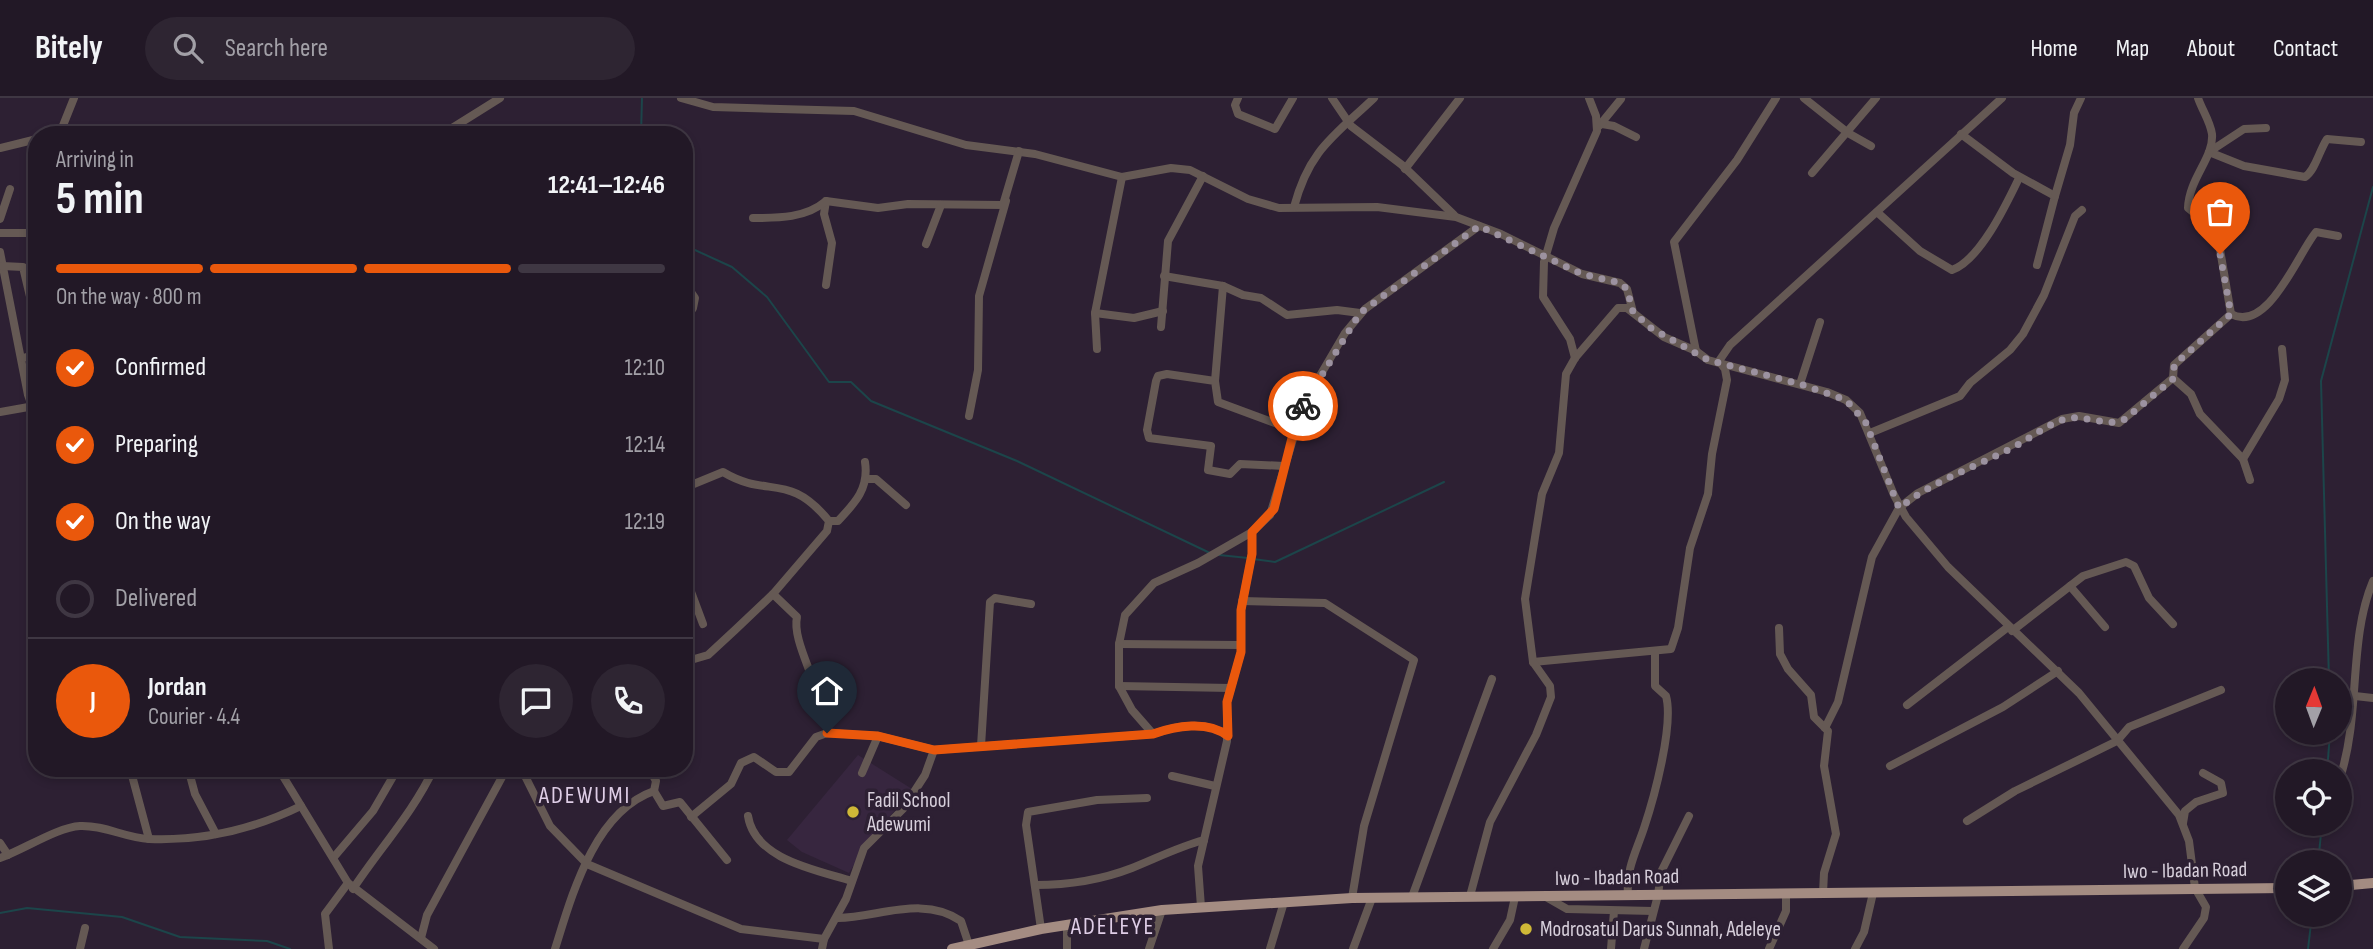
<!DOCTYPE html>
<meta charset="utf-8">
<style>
:root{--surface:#221826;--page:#2e2532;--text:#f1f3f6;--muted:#a2a0a7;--line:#3f3743;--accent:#ea580c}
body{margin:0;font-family:"Sofia Sans Condensed",sans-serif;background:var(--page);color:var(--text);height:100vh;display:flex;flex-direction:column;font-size:26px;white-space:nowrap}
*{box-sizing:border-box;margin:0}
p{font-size:23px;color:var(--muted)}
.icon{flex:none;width:38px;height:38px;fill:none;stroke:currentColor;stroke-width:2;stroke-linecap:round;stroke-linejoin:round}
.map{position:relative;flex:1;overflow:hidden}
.side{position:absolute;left:28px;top:28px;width:665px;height:651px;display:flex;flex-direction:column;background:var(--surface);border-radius:28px;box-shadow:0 4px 10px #0003,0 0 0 2px var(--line)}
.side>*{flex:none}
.needle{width:46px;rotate:1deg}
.controls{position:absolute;left:2275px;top:570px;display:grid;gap:14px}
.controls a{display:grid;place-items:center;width:77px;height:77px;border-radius:50%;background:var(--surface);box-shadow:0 4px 10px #0003,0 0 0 2px var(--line);font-size:35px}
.pin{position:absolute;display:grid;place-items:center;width:60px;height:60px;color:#fff;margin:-72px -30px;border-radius:50% 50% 50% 0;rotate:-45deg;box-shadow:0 0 7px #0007}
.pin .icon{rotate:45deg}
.courier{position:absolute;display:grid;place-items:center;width:70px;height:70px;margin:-35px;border:5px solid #ea580c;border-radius:50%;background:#fff;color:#222;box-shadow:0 2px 9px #0007}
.head em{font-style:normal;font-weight:700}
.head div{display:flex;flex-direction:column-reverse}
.head{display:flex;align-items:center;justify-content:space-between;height:119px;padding:0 28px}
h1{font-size:46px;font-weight:700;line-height:52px}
.bar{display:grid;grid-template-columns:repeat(4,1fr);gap:10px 7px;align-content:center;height:84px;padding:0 28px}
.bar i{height:9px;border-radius:5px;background:var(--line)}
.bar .selected{background:var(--accent)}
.bar p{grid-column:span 4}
.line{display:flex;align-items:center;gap:18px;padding:0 28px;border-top:2px solid var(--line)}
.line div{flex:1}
.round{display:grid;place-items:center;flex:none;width:74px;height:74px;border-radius:37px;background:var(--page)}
ol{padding:0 28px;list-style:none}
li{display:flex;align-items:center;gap:21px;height:77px}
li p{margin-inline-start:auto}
li .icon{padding:7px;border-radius:50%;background:var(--accent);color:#fff;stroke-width:4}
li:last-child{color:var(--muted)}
li i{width:38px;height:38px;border:4px solid var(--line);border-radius:50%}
header{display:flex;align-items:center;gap:42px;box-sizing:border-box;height:98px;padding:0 35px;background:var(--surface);border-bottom:2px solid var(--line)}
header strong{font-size:33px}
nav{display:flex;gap:38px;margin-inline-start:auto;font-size:24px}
.search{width:490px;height:63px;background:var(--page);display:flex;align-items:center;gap:18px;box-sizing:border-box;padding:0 24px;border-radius:38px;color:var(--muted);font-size:26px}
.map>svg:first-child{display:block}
</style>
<header>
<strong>Bitely</strong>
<div class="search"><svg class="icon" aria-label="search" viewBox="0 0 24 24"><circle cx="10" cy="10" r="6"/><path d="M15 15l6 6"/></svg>Search here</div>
<nav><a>Home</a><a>Map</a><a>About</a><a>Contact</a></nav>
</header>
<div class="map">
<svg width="2373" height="851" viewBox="0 0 2373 851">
<rect width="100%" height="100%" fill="#2d2033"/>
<path fill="#37263f" d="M 858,657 L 912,691 L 864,750 L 849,775 L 802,754 L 787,742 Z"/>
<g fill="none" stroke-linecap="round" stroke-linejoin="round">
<g stroke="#1c454a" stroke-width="2">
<path d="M 641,37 L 642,0"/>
<path d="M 684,147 L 732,169 L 767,199 L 829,284 L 851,284 L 871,303 L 1017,363 L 1210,455"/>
<path d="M 1219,457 L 1248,460"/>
<path d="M 1253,461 L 1275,464 L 1444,384"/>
<path d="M 2329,583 L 2321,283 L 2373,89"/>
<path d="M 2327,674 L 2330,635"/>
<path d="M 2318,765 L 2322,726"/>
<path d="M 0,815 L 27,810 L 122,819 L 180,839 L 267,843 L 290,851"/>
<path d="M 2308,851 L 2312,817"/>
</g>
<g stroke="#655954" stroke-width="8">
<path d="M 681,0 L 713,9 L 854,13 L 966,47 L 1035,56 L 1122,79 L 1171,70 L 1190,72 L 1248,101 L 1279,110 L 1377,109 L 1456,119 L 1501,136 L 1582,176 L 1620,185 L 1627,191 L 1633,214"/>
<path d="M 1238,0 L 1235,7 L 1238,16 L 1275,31 L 1293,0"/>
<path d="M 1332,0 L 1351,28 L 1402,67 L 1454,117"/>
<path d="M 1776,0 L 1737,62 L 1674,144 L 1696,253 L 1708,262 L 1827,294 L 1846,302 L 1860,315 L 1894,397 L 1906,419 L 1948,469 L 2079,595 L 2179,717 L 2189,743 L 2195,790 L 2206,809 L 2204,820 L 2183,851"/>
<path d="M 1804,0 L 1848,35 L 1871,48"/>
<path d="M 1602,26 L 1614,28 L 1636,39"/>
<path d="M 1599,28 L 1621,1"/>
<path d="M 2266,30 L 2244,31 L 2209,54 L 2244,68 L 2305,79 C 2315,73 2319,53 2327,41 L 2361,44"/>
<path d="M 60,35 L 74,0"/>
<path d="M 1961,36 L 2013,75 L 2055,98 L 2037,167"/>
<path d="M 54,37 L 69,33 L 96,37"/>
<path d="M 96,37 L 112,37"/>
<path d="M 441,37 L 500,0"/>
<path d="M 0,50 L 37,41"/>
<path d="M 1405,71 L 1460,0"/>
<path d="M 1812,75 L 1876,0"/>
<path d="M 2055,98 L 2070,47 L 2074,15 L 2081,0"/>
<path d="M 826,103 L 824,116 L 832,145 L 826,187"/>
<path d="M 1294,109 C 1309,52 1334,38 1374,0"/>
<path d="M 1877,114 L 1920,153 L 1952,172 C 1980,162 2006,107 2019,80"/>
<path d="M 753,120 C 779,120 806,120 826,103 L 878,110 L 908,106 L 1003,107 L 1019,53"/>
<path d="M 0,121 L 10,91"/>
<path d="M 0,135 L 37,135"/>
<path d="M 926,146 L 941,107"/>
<path d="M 0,154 L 28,297 L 37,322"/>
<path d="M 2,168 L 23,169 L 37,228"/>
<path d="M 1164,178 L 1223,188 L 1215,283"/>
<path d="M 684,184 L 695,200 L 693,210 L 684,224"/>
<path d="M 1223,188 L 1243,197 L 1261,200 L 1287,217 L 1337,212 L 1360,215"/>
<path d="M 1095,215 L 1134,220 L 1163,213"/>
<path d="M 2231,216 C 2268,236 2298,155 2316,134 L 2338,138"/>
<path d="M 1161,229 L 1168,143 L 1203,78"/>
<path d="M 1097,251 L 1095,215 L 1122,79"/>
<path d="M 23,260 L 37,256"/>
<path d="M 1575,260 L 1570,241 L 1543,199 L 1544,164 L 1554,130 L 1597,33 L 1596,18 L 1589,0"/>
<path d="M 2173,280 L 2174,267 L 2231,216 L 2217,134 L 2188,110 C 2189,80 2214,60 2212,36 C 2210,23 2202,12 2198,0"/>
<path d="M 1800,286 L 1820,224"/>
<path d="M 0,314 L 34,308"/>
<path d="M 969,318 L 978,272 L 979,198 L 1006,103"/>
<path d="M 1870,335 L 1960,298 L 1970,285 L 2010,252 L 2023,236 L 2044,197 L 2075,118 L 2082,112"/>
<path d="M 2243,361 L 2279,301 L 2285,282 L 2282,251"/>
<path d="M 1284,368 L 1240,366 L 1230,376 L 1208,372 L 1211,348 L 1149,340 L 1147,332 L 1156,283 L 1158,278 L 1167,276 L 1215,283 L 1218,304 L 1294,332"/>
<path d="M 867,381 L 876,381 L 906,407"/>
<path d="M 684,390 L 723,374 C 768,401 788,373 829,423 L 827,433 L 773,496 L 735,532 L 708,557 L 684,564"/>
<path d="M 829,423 L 838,423 C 856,404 869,390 865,364"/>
<path d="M 684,475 L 703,526"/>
<path d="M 2070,488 L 2105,529"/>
<path d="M 773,496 L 797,519 C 792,541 815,578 818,602"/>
<path d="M 1242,503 L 1325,505 L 1414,562 L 1364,728 L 1352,800"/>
<path d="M 1779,530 L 1780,556 L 1788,571 L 1811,597 L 1814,619 L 1828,633 L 1824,668 L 1836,736 L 1824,775 L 1823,795"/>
<path d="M 2012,533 L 2083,478 L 2126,464 L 2134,468 L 2149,500 L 2173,526"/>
<path d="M 1119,546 L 1241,547"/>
<path d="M 1533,564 L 1671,551 L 1678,530 L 1690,450 L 1708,396 L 1712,356 L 1727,282 L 1725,271 L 1719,263 L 1730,247 L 2002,0"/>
<path d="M 1119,588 L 1231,590"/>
<path d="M 2355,598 L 2373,600"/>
<path d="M 1907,607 L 2008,529"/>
<path d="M 1825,630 L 1838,604 L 1872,459 L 1899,410 L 1918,395 L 2062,321 L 2079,318 L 2119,325 L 2173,280 L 2191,296 L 2200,316 L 2243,361 L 2250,382"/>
<path d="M 1228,638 C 1207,622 1176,628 1153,636 L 1132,612 L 1119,588 L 1119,546 L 1125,517 L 1154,485 L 1198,465 L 1252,434 L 1270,417 L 1304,305 L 1345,235 L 1365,211 L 1479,128"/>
<path d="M 981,648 L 990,504 L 995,500 L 1031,506"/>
<path d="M 1890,668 L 2003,609 L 2058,573"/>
<path d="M 130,670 L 149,741"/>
<path d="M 188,670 L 195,696 L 216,736"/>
<path d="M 278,670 L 348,785 L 434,851"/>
<path d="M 521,670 L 550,728 L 587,766 L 741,831 L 824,841"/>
<path d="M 862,675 L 878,638"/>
<path d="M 1172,678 L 1215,688"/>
<path d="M 2340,680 C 2361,616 2348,542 2373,483"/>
<path d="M 654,693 L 663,708 L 680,704 L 727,762"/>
<path d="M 748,718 C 755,762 817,772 852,783"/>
<path d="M 691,719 L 731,686 L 741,665 L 754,659 L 776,674 L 789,674 L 816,639 L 827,635 L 878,638 L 934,652 L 1153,636"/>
<path d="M 1967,723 L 2015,693 L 2117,643 L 2129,629 L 2221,592"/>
<path d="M 2183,725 L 2185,713 L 2196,704 L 2223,695 L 2221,685 L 2203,675"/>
<path d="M 0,745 L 8,757"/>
<path d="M 334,759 L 373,713 L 398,670"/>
<path d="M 0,760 C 23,752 58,729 80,728 C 105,727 125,740 149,741 C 201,743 254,731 301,708"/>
<path d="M 1035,787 C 1068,787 1101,782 1132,770 C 1157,760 1178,749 1204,742"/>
<path d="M 353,791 C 380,750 413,715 434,670"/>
<path d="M 1628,797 C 1626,771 1636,754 1644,730 C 1654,700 1674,627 1666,598 L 1655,588 L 1655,554"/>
<path d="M 1470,798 L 1490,724 L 1536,637 L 1551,599 L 1550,588 L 1533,564 L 1525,501 L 1542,396 L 1559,355 L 1566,276 L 1575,260 L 1618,210 L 1627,210 L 1664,239 L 1696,253"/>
<path d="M 1412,799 L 1492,581"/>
<path d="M 1546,799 L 1567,811 L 1653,813"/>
<path d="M 1201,809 L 1198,768 L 1227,643 L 1227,604 L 1241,554 L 1241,512 L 1252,456 L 1252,434"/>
<path d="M 838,820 C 879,819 924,797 961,823 L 969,847"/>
<path d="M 1067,827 L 1067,851"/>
<path d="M 1041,831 L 1026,727 L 1028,714 L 1097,702 L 1147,700"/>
<path d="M 421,840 L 427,817 L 507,670"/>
<path d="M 80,851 L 85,830"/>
<path d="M 329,851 L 325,816 L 348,785"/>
<path d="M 555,851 C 572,797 594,714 654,693 L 656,683 L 649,670"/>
<path d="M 822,851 L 824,841 L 846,801 L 864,750 L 903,711 L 925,677 L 934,652"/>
<path d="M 1149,851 L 1162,812"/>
<path d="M 1270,851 L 1284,804"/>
<path d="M 1353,851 L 1372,800"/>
<path d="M 1493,851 L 1510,822 L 1515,799"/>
<path d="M 1611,851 L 1614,813"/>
<path d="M 1644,851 L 1658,797 L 1661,774 L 1689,718"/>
<path d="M 1769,851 L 1786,813 L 1786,795"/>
<path d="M 1855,851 L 1864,834 L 1873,795"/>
</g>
<g stroke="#a48c82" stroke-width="10">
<path d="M 2340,788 L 2373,785"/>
<path d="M 952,851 L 1041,831 L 1162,812 L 1352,800 L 2287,790"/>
</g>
</g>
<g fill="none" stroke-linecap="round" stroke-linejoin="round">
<path stroke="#9c92a0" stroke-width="7" stroke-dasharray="0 12.6" d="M 1303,308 L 1360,215 L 1479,128 L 1582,176 L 1620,185 L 1627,191 L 1633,214 L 1651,230 L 1708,262 L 1800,286 L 1846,302 L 1866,325 L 1899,410 C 1935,382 1975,369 2014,349 C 2030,340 2045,328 2062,322 C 2083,314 2107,331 2125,321 L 2174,280 L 2174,267 L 2231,216 L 2220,156"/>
<path stroke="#ea580c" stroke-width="9" d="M 827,635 L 878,638 L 934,652 L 1153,636 C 1175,628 1208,622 1228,638 L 1227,604 L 1241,554 L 1241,512 L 1252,456 L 1252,434 L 1274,411 L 1294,332 L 1303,308"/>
</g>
<g fill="#cfb837" stroke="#2d2033" stroke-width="2.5">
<circle cx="853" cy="714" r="7"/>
<circle cx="1526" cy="831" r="7"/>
</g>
<g text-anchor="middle" stroke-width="7" stroke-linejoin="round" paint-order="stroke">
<g font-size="21" fill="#d7cfdb" stroke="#2d2033" text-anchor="start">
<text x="867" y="709">Fadil School<tspan x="867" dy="24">Adewumi</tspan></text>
<text x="1540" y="838">Modrosatul Darus Sunnah, Adeleye</text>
</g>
<g font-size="21" fill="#d7cfdb" stroke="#2d2033">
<text transform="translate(2185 772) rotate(-1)" y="7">Iwo - Ibadan Road</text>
<text transform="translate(1617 779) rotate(-1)" y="7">Iwo - Ibadan Road</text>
</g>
<g font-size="24" letter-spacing="2" fill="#dfcee7" stroke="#2d2033">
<text x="585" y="705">ADEWUMI</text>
<text x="1113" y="836">ADELEYE</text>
</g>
</g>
</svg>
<div class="controls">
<a><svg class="needle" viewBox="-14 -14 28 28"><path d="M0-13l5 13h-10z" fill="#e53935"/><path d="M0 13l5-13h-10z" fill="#a2a0a7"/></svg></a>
<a><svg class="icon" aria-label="locate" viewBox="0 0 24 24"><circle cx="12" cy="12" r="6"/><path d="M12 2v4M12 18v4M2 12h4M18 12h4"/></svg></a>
<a><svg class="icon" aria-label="layers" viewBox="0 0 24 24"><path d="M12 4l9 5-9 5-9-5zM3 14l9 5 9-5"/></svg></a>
</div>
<div class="pin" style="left:2220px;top:156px;background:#ea580c"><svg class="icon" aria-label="bag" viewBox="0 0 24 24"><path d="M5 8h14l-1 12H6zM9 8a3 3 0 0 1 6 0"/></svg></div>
<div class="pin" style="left:827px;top:635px;background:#1f2937"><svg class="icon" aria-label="home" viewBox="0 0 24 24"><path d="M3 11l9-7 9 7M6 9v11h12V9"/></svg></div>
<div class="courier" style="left:1303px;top:308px"><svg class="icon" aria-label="bike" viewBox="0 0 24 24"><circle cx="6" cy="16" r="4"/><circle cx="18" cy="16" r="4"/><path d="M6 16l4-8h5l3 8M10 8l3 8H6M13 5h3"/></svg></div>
<section class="side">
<div class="head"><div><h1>5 min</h1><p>Arriving in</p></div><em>12:41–12:46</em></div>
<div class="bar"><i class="selected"></i><i class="selected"></i><i class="selected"></i><i></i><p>On the way · 800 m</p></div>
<ol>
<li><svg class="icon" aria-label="check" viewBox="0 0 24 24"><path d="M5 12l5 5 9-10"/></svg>Confirmed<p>12:10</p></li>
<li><svg class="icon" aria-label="check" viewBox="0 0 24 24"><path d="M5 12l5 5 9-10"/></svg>Preparing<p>12:14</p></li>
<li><svg class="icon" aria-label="check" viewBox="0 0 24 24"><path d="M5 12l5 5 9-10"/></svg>On the way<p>12:19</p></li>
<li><i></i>Delivered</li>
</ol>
<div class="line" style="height:126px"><b class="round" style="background:var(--accent);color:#fff">J</b><div><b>Jordan</b><p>Courier · 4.4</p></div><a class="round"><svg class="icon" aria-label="chat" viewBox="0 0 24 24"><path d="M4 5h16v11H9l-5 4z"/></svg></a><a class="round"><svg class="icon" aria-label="phone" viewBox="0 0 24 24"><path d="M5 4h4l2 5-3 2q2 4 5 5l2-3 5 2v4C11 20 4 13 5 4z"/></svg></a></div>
</section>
</div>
